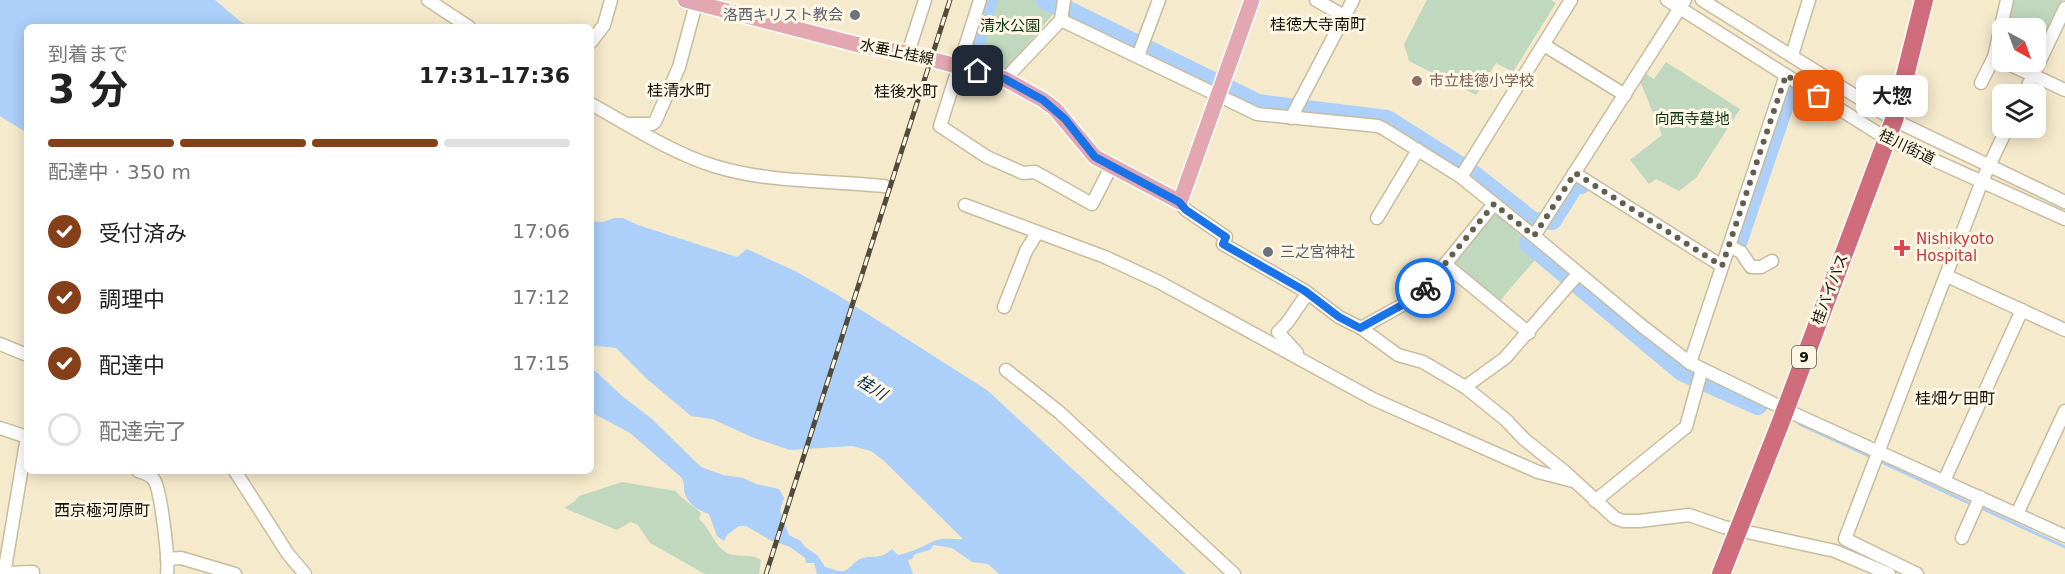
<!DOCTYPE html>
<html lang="ja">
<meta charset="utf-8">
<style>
:root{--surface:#fff;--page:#f6f6f6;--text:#222;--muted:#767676;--line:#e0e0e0;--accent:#864019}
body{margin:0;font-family:"DejaVu Sans","Noto Sans JP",sans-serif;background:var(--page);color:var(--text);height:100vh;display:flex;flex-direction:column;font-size:22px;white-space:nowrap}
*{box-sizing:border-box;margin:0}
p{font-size:20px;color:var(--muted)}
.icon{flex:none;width:33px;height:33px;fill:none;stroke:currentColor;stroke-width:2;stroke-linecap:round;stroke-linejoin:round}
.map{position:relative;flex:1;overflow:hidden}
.panel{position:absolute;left:24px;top:24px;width:570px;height:450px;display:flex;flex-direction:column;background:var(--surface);border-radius:9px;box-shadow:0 3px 15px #0003}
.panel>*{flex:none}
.needle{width:39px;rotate:139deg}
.controls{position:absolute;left:1992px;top:18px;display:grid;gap:12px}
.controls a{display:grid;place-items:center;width:54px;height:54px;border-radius:9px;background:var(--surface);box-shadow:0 3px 15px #0003;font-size:30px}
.pin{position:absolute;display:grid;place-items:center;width:51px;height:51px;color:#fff;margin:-26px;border-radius:12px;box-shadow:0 3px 9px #0006}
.courier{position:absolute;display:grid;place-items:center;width:60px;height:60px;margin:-30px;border:4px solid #1a73e8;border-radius:50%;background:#fff;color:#222;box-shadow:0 2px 8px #0007}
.bubble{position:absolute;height:42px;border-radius:9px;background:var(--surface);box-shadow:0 3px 15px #0003;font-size:20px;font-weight:700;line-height:42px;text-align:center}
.summary em{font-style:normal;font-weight:700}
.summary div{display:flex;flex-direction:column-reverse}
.summary{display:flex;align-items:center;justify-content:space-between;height:102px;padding:0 24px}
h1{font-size:39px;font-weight:700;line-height:45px}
.bar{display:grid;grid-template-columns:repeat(4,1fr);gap:9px 6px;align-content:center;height:72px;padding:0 24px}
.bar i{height:8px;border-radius:4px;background:var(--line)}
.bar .on{background:var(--accent)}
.bar p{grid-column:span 4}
ol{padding:0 24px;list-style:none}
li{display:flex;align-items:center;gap:18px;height:66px}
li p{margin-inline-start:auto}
li .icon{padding:6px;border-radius:50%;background:var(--accent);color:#fff;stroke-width:4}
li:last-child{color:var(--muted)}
li i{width:33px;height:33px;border:3px solid var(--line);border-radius:50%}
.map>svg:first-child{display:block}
</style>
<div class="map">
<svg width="2065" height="574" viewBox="0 0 2065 574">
<rect width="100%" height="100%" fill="#f6eacc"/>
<g fill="#bfd8be">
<path d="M 992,0 L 1038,0 L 1055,8 L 1055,12 L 1008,67 L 998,71 L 972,63 Z"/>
<path d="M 1427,0 L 1551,0 L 1556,3 L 1513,72 L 1496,63 L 1476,95 L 1409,61 L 1404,44 Z"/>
<path d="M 2011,0 L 2063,0 L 2036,56 L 2036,28 L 2004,28 Z"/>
<path d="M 1666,62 L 1740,109 L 1696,178 L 1679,191 L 1656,179 L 1649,184 L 1630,160 L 1662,135 L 1640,81 L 1646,74 L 1654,79 Z"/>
<path d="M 1497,215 L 1526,240 L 1527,245 L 1539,255 L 1499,302 L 1455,266 L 1454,259 L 1490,216 Z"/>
<path d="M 622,482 L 676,491 C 682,500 693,505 701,513 L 699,519 C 711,529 714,546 727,553 C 738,558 752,553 761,560 L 759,574 L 705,574 L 650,543 L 638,525 L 631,522 L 617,530 L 564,508 L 574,502 L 579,496 Z"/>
</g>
<g fill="#acd0fa">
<path d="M 0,0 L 215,0 L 241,22 L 251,27 L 27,27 L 27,133 L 0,116 Z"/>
<path d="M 614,218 L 623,218 L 638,225 L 737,257 L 747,249 L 795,271 L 836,294 L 987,390 L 1186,574 L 999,574 L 988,564 L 972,562 L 952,548 L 934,545 L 930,550 L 915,554 L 912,559 L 908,560 L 913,574 L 817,574 L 814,563 L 806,563 L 805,558 L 790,547 L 770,540 L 746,526 L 739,526 L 727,535 L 724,541 L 717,536 L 709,514 C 699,511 688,504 685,494 C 683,488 685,484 682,478 L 630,433 L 591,412 L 591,367 L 621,395 L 652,419 L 701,467 L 723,475 L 743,478 L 756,484 L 779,489 L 784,498 L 780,511 L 789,535 L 801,541 L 804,546 L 818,556 L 825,567 C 831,568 838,572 844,571 C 850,569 854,562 860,559 C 873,554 879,561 892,549 L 898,555 C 907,554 926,545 934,541 C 941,537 955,540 963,539 L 883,460 L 871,451 L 852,446 L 790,450 L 754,438 L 712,419 L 691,416 L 647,379 L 616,348 L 596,346 L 591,347 L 591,221 L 603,222 Z"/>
</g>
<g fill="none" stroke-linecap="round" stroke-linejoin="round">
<g stroke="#acd0fa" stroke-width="3">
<path d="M 1799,424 L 1873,458"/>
<path d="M 1879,461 L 1973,505"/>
<path d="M 1979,507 L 2065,547"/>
</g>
<g stroke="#acd0fa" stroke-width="20">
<path d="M 1046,0 L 1258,104 L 1387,120 L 1472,174 L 1533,222 L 1538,222"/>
<path d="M 969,60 L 988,0"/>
<path d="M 1550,220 L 1552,220 L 1574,185 L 1581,184"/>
<path d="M 1529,243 L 1682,371 L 1758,405"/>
<path d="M 1737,243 L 1788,93"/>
</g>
<g stroke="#c8bc9f" stroke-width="15">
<g id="minor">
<path d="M 428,0 L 469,27"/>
<path d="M 980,0 L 940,126 L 987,157 L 1023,173 L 1035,172 L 1092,204 L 1111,167"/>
<path d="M 1316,0 L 1344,16"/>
<path d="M 1667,0 L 1887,139 L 2065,219"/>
<path d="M 1702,0 L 1894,120 L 2065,202"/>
<path d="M 1061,20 L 1064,0"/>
<path d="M 591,42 L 604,25 L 611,0"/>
<path d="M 1544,45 L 1625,95"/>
<path d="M 908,53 L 925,0"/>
<path d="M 1792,55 L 1809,0"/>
<path d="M 1138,56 L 1159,0"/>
<path d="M 2002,61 L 1994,57 L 2007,0"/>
<path d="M 2004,62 L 2065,90"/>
<path d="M 1005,79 L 1061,20 L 1257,114 L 1378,126 L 1384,129 L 1461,177 L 1534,236 L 1642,326 L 1690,363 L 1799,416 L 2065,536"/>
<path d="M 1981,83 L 1994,57"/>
<path d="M 2024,94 L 2065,8"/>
<path d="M 591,104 C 631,126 670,152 714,166 C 769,183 827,180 884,186"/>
<path d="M 1291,118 L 1353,0"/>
<path d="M 630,124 L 652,124 L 655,122 L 679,67 L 697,0"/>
<path d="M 1574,173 L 1722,266"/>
<path d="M 1461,177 L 1571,0"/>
<path d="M 1180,202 L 1186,210 L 1226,237 L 1223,244 L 1305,291 L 1339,317 L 1361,328 L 1398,355 L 1423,362 L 1465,387 L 1506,420 L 1524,439 L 1565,472 L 1615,518 L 1623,521 L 1639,521 L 1689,515 L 1724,527 L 1835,551 L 1889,574"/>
<path d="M 965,205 L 1105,257 L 1159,282 L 1373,399 L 1538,472 L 1573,481"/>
<path d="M 1377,218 L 1418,150"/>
<path d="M 1534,236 L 1685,0"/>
<path d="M 1729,246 L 1741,252 L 1751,267 L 1761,267 L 1772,261"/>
<path d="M 1445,264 L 1529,333"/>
<path d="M 1947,276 L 2065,330"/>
<path d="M 1004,307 L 1026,251 L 1037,233"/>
<path d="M 1361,328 L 1413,299 L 1429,284 L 1494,204"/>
<path d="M 0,344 L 27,355"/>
<path d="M 1297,353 L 1278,332 L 1287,323 L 1307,294"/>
<path d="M 1690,363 L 1786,75"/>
<path d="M 1006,370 L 1059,412 L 1234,574"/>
<path d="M 1465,387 L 1505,358 L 1578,274"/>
<path d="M 0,428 L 27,437 L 4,574"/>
<path d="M 138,471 C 144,473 151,475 154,480 C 161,490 169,560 167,574"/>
<path d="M 235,471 L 288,554 L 305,574"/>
<path d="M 1944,481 L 2022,310"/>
<path d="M 1595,501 L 1686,427 L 1702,369"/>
<path d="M 2017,514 L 2065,411"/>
<path d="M 1962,538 L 1980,497"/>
<path d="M 167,559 L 181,558 L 235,574"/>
<path d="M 4,573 L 33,572 L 33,574"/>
<path d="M 1917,574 L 1845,539 L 1982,181 L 2007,128"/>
</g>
</g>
<g stroke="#fff" stroke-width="18">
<path id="major" d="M 685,0 L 859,45 L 908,53 L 1005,79 L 1043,100 L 1055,109 L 1095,157 L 1180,202 L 1252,0"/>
</g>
<g stroke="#fff" stroke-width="21">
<path id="highway" d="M 1721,574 L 1780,424 L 1894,120 L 1924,0"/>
</g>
<use href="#minor" stroke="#fff" stroke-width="12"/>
<use href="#major" stroke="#e2a7b0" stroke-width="15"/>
<use href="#highway" stroke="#cf6d7c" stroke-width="18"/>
<g stroke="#514b3c" stroke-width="5">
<path id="rail" d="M 766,574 L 950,0"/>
</g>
<use href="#rail" stroke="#fff7e5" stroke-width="3" stroke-dasharray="9" stroke-linecap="butt"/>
</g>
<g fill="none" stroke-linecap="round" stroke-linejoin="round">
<path stroke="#645e4d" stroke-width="6" stroke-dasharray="0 10.8" d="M 1425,288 L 1494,204 L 1534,236 L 1575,173 L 1722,266 L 1786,75 L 1819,96"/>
<path stroke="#1a73e8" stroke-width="8" d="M 978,71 L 1005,79 L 1043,100 L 1065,119 L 1095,157 L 1179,202 L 1186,210 L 1226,237 L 1223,244 L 1305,291 L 1339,317 L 1360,328 L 1413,299 L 1425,288"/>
</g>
<g fill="#6b7280" stroke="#fff7e5" stroke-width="2">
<circle cx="855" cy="15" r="6"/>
<circle cx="1268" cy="252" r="6"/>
</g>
<circle fill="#8d6e63" stroke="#fff7e5" stroke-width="2" cx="1417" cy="81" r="6"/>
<path fill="#e0444e" stroke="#fff7e5" stroke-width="2" d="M1899 239h6v6h6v6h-6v6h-6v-6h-6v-6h6z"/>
<g text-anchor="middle" stroke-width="6" stroke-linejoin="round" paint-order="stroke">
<rect fill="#fff7e5" stroke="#5c574a" stroke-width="1.5" x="1792" y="346" width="24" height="22" rx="4.5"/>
<g font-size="14" font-weight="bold" fill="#161208">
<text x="1804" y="362">9</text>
</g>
<g font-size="15" fill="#5b616d" stroke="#fff7e5" text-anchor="end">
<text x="843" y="20">洛西キリスト教会</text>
<text x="1280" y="257" text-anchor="start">三之宮神社</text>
</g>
<g font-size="15" fill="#0a350e" stroke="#fff7e5">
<text x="1010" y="31">清水公園</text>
<text x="1692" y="124">向西寺墓地</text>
</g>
<g font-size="15" fill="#161208" stroke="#fff7e5">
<text transform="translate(897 52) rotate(12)" y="5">水垂上桂線</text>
<text transform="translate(1907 147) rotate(26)" y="5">桂川街道</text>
<text transform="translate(1830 289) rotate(-69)" y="5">桂バイパス</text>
</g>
<g font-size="15" fill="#785e54" stroke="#fff7e5" text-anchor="start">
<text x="1429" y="86">市立桂徳小学校</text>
</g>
<g font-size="15" fill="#be3a42" stroke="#fff7e5" text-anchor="start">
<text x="1916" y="244">Nishikyoto<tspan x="1916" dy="17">Hospital</tspan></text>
</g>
<g font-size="16" fill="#161208" stroke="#fff7e5">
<text x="1318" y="30">桂徳大寺南町</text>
<text x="679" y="96">桂清水町</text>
<text x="906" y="97">桂後水町</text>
<text x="1955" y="404">桂畑ケ田町</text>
<text x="102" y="516">西京極河原町</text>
</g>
<g font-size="16" font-style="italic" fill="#052c51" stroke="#fff7e5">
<text transform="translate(872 387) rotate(32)" y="6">桂川</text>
</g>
</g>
</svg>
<div class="controls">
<a><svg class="needle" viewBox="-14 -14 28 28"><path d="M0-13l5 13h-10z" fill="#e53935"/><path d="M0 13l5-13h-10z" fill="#767676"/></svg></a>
<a><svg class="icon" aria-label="layers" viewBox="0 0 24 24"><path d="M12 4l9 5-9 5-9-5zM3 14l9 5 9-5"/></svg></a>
</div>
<div class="pin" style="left:1819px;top:96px;background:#ea580c"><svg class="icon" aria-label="bag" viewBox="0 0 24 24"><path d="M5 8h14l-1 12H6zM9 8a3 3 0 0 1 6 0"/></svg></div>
<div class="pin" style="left:978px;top:71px;background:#1f2937"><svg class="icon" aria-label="home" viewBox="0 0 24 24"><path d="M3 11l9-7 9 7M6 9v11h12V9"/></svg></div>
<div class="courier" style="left:1425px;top:288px"><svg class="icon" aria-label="bike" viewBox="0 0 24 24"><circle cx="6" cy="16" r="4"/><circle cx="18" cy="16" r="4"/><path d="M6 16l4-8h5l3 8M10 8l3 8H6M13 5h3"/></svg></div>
<div class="bubble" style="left:1856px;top:75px;width:72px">大惣</div>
<section class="panel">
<div class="summary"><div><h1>3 分</h1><p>到着まで</p></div><em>17:31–17:36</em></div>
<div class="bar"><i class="on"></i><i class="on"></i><i class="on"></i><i></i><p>配達中 · 350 m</p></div>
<ol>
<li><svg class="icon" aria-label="check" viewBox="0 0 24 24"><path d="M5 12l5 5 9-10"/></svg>受付済み<p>17:06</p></li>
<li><svg class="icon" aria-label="check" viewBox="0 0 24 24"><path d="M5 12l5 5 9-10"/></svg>調理中<p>17:12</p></li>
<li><svg class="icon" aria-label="check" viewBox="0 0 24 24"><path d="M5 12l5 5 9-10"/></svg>配達中<p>17:15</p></li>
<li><i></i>配達完了</li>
</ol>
</section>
</div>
